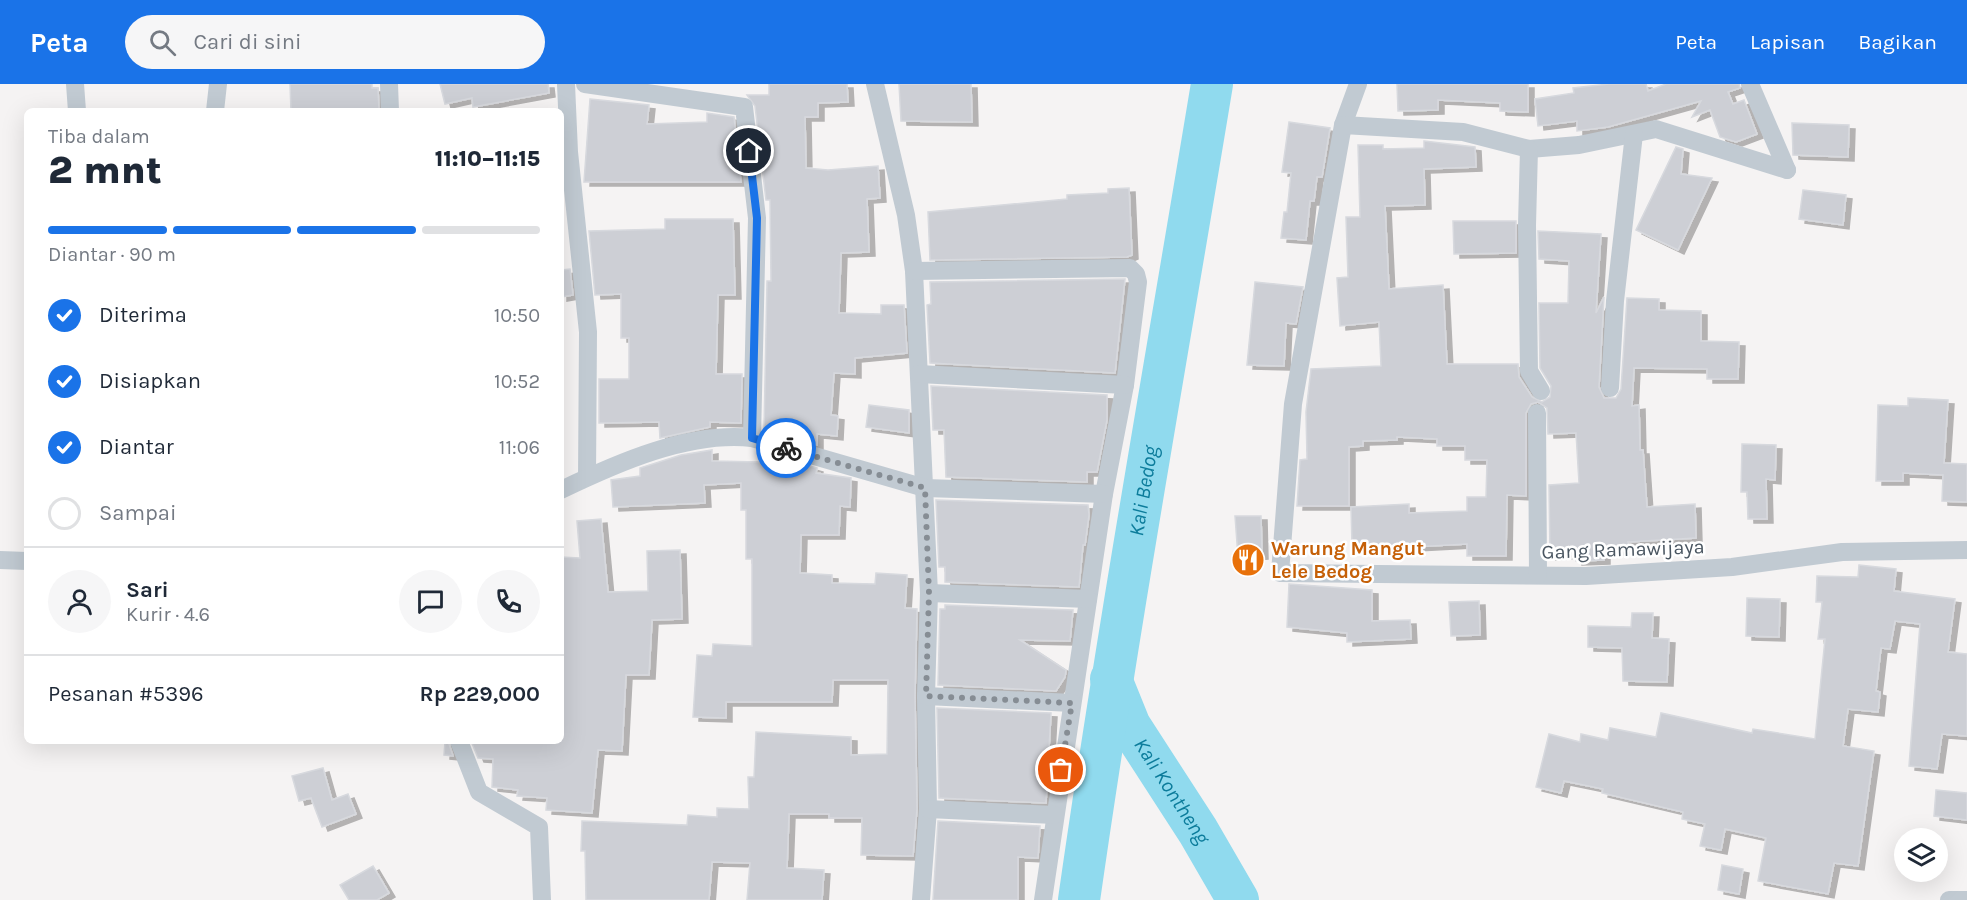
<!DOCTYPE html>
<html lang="id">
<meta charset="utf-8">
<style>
:root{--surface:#fff;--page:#f6f6f7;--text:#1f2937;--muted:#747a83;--line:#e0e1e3;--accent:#1a73e8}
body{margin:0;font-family:Karla,sans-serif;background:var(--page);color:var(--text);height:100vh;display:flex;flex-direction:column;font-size:22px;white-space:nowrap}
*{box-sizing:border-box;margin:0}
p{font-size:20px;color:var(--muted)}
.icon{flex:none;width:33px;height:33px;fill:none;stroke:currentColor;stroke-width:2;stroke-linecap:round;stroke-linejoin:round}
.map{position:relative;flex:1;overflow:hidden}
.panel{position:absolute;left:24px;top:24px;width:540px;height:636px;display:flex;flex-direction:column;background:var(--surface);border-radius:9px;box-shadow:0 6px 24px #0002}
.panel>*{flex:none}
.tools{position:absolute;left:1894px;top:744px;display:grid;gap:12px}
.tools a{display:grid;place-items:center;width:54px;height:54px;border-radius:50%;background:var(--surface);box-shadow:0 6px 24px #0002;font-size:30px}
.pin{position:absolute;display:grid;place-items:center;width:51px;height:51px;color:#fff;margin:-26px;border:3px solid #fff;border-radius:50%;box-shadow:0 2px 6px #0007}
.courier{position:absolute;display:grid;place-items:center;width:60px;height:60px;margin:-30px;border:4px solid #1a73e8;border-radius:50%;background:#fff;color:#222;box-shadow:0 2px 8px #0007}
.summary em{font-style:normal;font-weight:800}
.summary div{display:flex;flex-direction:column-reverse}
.summary{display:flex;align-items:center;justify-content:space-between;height:102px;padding:0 24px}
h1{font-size:39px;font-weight:800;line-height:45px}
.bar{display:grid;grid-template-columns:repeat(4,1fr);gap:9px 6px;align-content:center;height:72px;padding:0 24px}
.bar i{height:8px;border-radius:4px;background:var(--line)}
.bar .on{background:var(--accent)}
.bar p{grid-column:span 4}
.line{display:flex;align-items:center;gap:15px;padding:0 24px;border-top:2px solid var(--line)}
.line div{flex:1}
.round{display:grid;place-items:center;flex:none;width:63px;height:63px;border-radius:32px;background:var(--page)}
ol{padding:0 24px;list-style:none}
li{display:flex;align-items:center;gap:18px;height:66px}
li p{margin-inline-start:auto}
li .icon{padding:6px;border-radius:50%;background:var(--accent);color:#fff;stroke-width:4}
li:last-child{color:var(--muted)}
li i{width:33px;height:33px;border:3px solid var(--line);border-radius:50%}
header{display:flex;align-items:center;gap:36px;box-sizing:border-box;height:84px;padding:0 30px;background:var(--accent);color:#fff}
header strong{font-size:28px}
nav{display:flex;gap:33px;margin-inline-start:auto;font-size:21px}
.search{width:420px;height:54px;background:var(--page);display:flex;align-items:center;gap:15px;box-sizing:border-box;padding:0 21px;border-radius:33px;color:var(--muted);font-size:22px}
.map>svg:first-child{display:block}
</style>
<header>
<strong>Peta</strong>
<div class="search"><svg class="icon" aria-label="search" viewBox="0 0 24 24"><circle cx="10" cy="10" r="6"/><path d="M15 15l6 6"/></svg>Cari di sini</div>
<nav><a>Peta</a><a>Lapisan</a><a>Bagikan</a></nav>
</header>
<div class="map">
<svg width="1967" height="816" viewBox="0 0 1967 816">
<defs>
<filter id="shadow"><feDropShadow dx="6" dy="4" stdDeviation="0" flood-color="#0004"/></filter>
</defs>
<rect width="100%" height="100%" fill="#f5f3f3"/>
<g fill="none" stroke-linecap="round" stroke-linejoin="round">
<g stroke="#90daee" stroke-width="42">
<path id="s1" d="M 1111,595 L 1130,642 L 1198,747 L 1238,816"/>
<path id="s2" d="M 1079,816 C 1118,543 1167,272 1212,0"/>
</g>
</g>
<g fill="#cdcfd5" stroke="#d7d9de" stroke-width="1.5" filter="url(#shadow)">
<path d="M 290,0 L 372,0 L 372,4 L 378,4 L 379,27 L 291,27 Z"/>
<path d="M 440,0 L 548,0 L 549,9 L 473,23 L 472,14 L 445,20 Z"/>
<path d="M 769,0 L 847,0 L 848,18 L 818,19 L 818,33 L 805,33 L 806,84 L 828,86 L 878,82 L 880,114 L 867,115 L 869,168 L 841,169 L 839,229 L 881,230 L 881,221 L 904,221 L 907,269 L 855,274 L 855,290 L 834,289 L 831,331 L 838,332 L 837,352 L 817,350 L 817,361 L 764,346 L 767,197 L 771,197 L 770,116 L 766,116 L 755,22 L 747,11 L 769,11 Z"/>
<path d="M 899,0 L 971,0 L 972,38 L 901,37 Z"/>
<path d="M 1397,0 L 1528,0 L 1528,28 L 1500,27 L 1500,19 L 1438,16 L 1438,26 L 1398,27 Z"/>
<path d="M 1609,0 L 1646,0 L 1648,7 L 1666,0 L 1739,0 L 1740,4 L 1728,8 L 1733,20 L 1744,16 L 1757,50 L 1736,58 L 1720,53 L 1710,26 L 1692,33 L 1701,17 L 1608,43 L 1577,47 L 1577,37 L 1538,42 L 1535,15 L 1574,9 L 1573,4 Z"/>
<path d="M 590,15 L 649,21 L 647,40 L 707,38 L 707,29 L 734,33 L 741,98 L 584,98 Z"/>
<path d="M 1289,38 L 1330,44 L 1322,93 L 1317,93 L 1314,117 L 1310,117 L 1306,156 L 1281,154 L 1284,128 L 1287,128 L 1291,89 L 1282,88 Z"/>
<path d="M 1792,39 L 1849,41 L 1848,73 L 1793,71 Z"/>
<path d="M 1424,57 L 1475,63 L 1476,83 L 1424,85 L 1425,121 L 1385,122 L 1389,205 L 1443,201 L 1447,280 L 1518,280 L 1519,293 L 1532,313 L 1542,318 L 1550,313 L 1551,302 L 1540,284 L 1539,219 L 1568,219 L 1569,177 L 1539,175 L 1538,147 L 1601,150 L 1596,229 L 1604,213 L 1599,303 L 1604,314 L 1616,314 L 1621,305 L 1627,214 L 1659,215 L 1659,226 L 1701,227 L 1701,257 L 1739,258 L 1738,295 L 1707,295 L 1707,285 L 1634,284 L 1632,322 L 1639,321 L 1640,366 L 1643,366 L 1647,423 L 1695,420 L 1696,454 L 1628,458 L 1629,466 L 1604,468 L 1604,476 L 1576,477 L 1576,470 L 1550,472 L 1549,401 L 1579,399 L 1576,349 L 1548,350 L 1547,324 L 1538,318 L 1531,320 L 1526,329 L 1526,412 L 1507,411 L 1506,472 L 1467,472 L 1467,460 L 1375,465 L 1375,461 L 1352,462 L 1351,423 L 1409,420 L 1409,429 L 1467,427 L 1467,413 L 1486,413 L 1487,376 L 1465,376 L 1465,362 L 1437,362 L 1437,355 L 1397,353 L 1397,356 L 1363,357 L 1363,362 L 1349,363 L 1349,422 L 1297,422 L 1300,376 L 1307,375 L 1306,328 L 1311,285 L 1381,282 L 1379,238 L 1340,242 L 1337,194 L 1348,193 L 1346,133 L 1360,133 L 1358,61 L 1383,61 L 1383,65 L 1424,64 Z"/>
<path d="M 1676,63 L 1683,65 L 1681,90 L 1712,94 L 1678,166 L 1636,146 Z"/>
<path d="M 1129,104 L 1132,171 L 1127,173 L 930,176 L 928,128 L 1067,115 L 1067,111 L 1108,109 L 1108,105 Z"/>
<path d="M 1803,106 L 1846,111 L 1843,141 L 1799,135 Z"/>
<path d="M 665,135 L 733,135 L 735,211 L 718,211 L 716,290 L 742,290 L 741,339 L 710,338 L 710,343 L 660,354 L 659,338 L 599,339 L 599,295 L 629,295 L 629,254 L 621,254 L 621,210 L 595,211 L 589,147 L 665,145 Z"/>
<path d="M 1453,137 L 1516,137 L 1516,169 L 1454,170 Z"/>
<path d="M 570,185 L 573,211 L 561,213 L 561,186 Z"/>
<path d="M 1125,195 L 1115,289 L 930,279 L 927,221 L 931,220 L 930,198 Z"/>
<path d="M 1255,198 L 1303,203 L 1296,240 L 1286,239 L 1284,282 L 1247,281 Z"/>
<path d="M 931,302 L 1107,311 L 1107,336 L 1097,388 L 1087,388 L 1087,398 L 946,393 L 944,346 L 933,346 Z"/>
<path d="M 1908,314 L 1948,316 L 1944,379 L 1967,380 L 1967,418 L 1942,417 L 1943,391 L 1903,389 L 1903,397 L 1876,397 L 1878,321 L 1908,322 Z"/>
<path d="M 869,321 L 909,326 L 909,349 L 866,343 Z"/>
<path d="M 1742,360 L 1776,361 L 1775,396 L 1766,395 L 1767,435 L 1748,435 L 1747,408 L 1741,408 Z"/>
<path d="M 712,366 L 712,377 L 761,378 L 761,368 L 817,384 L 816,389 L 851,394 L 850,423 L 840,422 L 839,451 L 801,451 L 800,489 L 832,491 L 832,499 L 875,500 L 876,489 L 907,491 L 905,524 L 917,525 L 915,612 L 917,725 L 913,772 L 861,771 L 862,734 L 829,734 L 829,730 L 789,730 L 787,784 L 824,786 L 822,816 L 747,816 L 750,779 L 712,778 L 709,816 L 586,816 L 585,767 L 581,767 L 582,737 L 687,741 L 688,731 L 717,733 L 717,724 L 749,725 L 748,693 L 754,693 L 756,648 L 851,653 L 851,671 L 887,670 L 888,596 L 833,596 L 832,618 L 726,618 L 726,634 L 693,633 L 697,571 L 712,572 L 713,560 L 752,562 L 752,475 L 746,475 L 746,426 L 741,426 L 741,399 L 704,401 L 705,419 L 613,423 L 611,396 L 640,392 L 640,384 L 681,371 Z"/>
<path d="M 936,416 L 1088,421 L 1089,431 L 1085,461 L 1083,461 L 1079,503 L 945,498 L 945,483 L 939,483 Z"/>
<path d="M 1235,432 L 1261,432 L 1262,471 L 1238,473 Z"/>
<path d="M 601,435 L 608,508 L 648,507 L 647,467 L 680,466 L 682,535 L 652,536 L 649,591 L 626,591 L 622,667 L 598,666 L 592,729 L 546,726 L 547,714 L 517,712 L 518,706 L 492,703 L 493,675 L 478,674 L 471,657 L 561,657 L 561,473 L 580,474 L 577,437 Z"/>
<path d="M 1859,481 L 1896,485 L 1894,507 L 1955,515 L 1948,568 L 1967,570 L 1967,652 L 1942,650 L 1937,685 L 1909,682 L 1920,540 L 1895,537 L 1890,565 L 1881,564 L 1876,607 L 1880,608 L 1878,628 L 1848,625 L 1843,662 L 1874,667 L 1858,782 L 1834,779 L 1828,810 L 1758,797 L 1766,754 L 1725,745 L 1721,766 L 1700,762 L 1705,740 L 1682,735 L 1683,728 L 1602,709 L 1603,705 L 1564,697 L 1561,709 L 1536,703 L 1549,650 L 1580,658 L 1581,650 L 1608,656 L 1610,644 L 1656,653 L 1661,629 L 1752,649 L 1753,645 L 1815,655 L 1825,555 L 1818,555 L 1822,518 L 1816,518 L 1817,492 L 1858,493 Z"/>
<path d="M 1289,500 L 1372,506 L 1372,537 L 1410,536 L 1411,555 L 1347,558 L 1347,549 L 1287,543 Z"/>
<path d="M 1747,514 L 1780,515 L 1779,553 L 1746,552 Z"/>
<path d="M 1479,517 L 1480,551 L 1451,552 L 1449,518 Z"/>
<path d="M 945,521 L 1073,526 L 1070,557 L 1020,556 L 1066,586 L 1065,593 L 1056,607 L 938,601 L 940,525 L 945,525 Z"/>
<path d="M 1632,529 L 1653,529 L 1652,554 L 1669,555 L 1667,598 L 1623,597 L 1622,564 L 1588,563 L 1588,542 L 1631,543 Z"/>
<path d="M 937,624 L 1051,629 L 1046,719 L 939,714 Z"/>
<path d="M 445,657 L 448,657 L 453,672 L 444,671 Z"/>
<path d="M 323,684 L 332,716 L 348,710 L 356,730 L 322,743 L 311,714 L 299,717 L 292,692 Z"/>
<path d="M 1936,706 L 1967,709 L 1967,736 L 1934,732 Z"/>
<path d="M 938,737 L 1040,742 L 1038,774 L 1018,773 L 1018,816 L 933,816 Z"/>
<path d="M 1722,781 L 1743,785 L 1739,810 L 1718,806 Z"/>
<path d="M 373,782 L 389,809 L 377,816 L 349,816 L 340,801 Z"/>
</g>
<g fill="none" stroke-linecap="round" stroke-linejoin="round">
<g stroke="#c1cad2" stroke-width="18">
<path d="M 75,0 L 77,27"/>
<path d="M 389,0 L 390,27"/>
<path d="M 566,0 L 569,68 L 588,248 L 587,393"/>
<path d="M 585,0 L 744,23 L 757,134 L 752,354"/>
<path d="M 875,0 L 906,131 L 914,187 L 929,509 L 926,612 L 928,725 L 921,816"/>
<path d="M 1358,0 L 1343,41 L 1293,320 L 1280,489 L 1586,492 L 1732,483 L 1842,468 L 1967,466"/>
<path d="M 1750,0 L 1787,86"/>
<path d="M 215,27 L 218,0"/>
<path d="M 1343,41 L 1463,48 L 1529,65 L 1579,61 L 1656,45 L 1787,86"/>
<path d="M 1529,65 L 1527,141 L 1529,287 L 1541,307"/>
<path d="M 914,187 L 1130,184 L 1136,190 L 1138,198 L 1125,301 L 1104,410 L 1043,816"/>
<path d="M 919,290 L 1125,301"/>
<path d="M 1610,304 L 1615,217 L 1634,50"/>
<path d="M 1537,329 L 1538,491"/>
<path d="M 561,406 C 617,379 689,347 752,354 L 925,404 L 1104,410"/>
<path d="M 0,476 L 27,477"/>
<path d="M 929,509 L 1088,515"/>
<path d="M 926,612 L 1072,619"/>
<path d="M 459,657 L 479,708 L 539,743 L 542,816"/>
<path d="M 928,725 L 1054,731"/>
<path d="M 1949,816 L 1967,816"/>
</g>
</g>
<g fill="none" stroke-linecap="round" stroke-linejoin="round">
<path stroke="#868d94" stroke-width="6" stroke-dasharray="0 10.8" d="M 786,364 L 925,404 L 929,509 L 926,612 L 1072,619 L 1061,686"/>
<path stroke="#1a73e8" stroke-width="8" d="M 749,67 L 757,134 L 752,354 L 786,364"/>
</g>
<defs>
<g id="restaurant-disc" transform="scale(1.725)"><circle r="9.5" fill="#e8710a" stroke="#fff"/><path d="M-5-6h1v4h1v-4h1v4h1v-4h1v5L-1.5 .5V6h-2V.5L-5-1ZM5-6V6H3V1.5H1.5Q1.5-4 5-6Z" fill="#fff"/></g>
</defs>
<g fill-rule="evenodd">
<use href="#restaurant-disc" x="1248" y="476"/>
</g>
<g text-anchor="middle" stroke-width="5" stroke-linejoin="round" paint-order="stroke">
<g font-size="20" font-weight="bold" fill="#c56008" stroke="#fff" text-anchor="start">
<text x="1271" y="471">Warung Mangut<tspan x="1271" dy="23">Lele Bedog</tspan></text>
</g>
<g font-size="20" fill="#4a5661" stroke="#fff">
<text transform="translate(1623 465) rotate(-2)" y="7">Gang Ramawijaya</text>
</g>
<g font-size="21" font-style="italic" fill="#0c7c9b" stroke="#fff">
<text dy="7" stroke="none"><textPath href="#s2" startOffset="414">Kali Bedog</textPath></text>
<text dy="7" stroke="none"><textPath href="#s1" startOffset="128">Kali Kontheng</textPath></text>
</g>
</g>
</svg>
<div class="tools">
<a><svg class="icon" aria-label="layers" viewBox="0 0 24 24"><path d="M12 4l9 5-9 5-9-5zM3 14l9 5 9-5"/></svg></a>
</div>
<div class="pin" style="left:1061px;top:686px;background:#ea580c"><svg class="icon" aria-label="bag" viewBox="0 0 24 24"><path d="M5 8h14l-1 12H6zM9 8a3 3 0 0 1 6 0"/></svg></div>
<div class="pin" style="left:749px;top:67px;background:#1f2937"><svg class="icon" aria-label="home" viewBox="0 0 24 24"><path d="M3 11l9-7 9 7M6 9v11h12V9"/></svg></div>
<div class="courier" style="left:786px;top:364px"><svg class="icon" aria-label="bike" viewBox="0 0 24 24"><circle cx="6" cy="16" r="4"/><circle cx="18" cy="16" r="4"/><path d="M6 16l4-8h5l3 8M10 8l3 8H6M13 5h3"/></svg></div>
<section class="panel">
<div class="summary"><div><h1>2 mnt</h1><p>Tiba dalam</p></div><em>11:10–11:15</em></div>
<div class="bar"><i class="on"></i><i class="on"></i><i class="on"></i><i></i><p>Diantar · 90 m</p></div>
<ol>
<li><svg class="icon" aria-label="check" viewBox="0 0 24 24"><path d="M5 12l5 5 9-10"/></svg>Diterima<p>10:50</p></li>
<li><svg class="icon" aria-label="check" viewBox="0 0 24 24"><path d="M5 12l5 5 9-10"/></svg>Disiapkan<p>10:52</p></li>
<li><svg class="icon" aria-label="check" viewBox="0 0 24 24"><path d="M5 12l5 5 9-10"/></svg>Diantar<p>11:06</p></li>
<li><i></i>Sampai</li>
</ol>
<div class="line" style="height:108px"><a class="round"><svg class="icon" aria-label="person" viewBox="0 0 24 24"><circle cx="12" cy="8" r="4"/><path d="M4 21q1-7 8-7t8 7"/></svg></a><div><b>Sari</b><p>Kurir · 4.6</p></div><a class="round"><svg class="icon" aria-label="chat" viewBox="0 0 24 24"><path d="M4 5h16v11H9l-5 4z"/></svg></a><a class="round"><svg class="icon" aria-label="phone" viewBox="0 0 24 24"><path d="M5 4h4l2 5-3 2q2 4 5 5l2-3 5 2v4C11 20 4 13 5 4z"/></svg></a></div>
<div class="line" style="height:78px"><div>Pesanan #5396</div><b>Rp 229,000</b></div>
</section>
</div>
